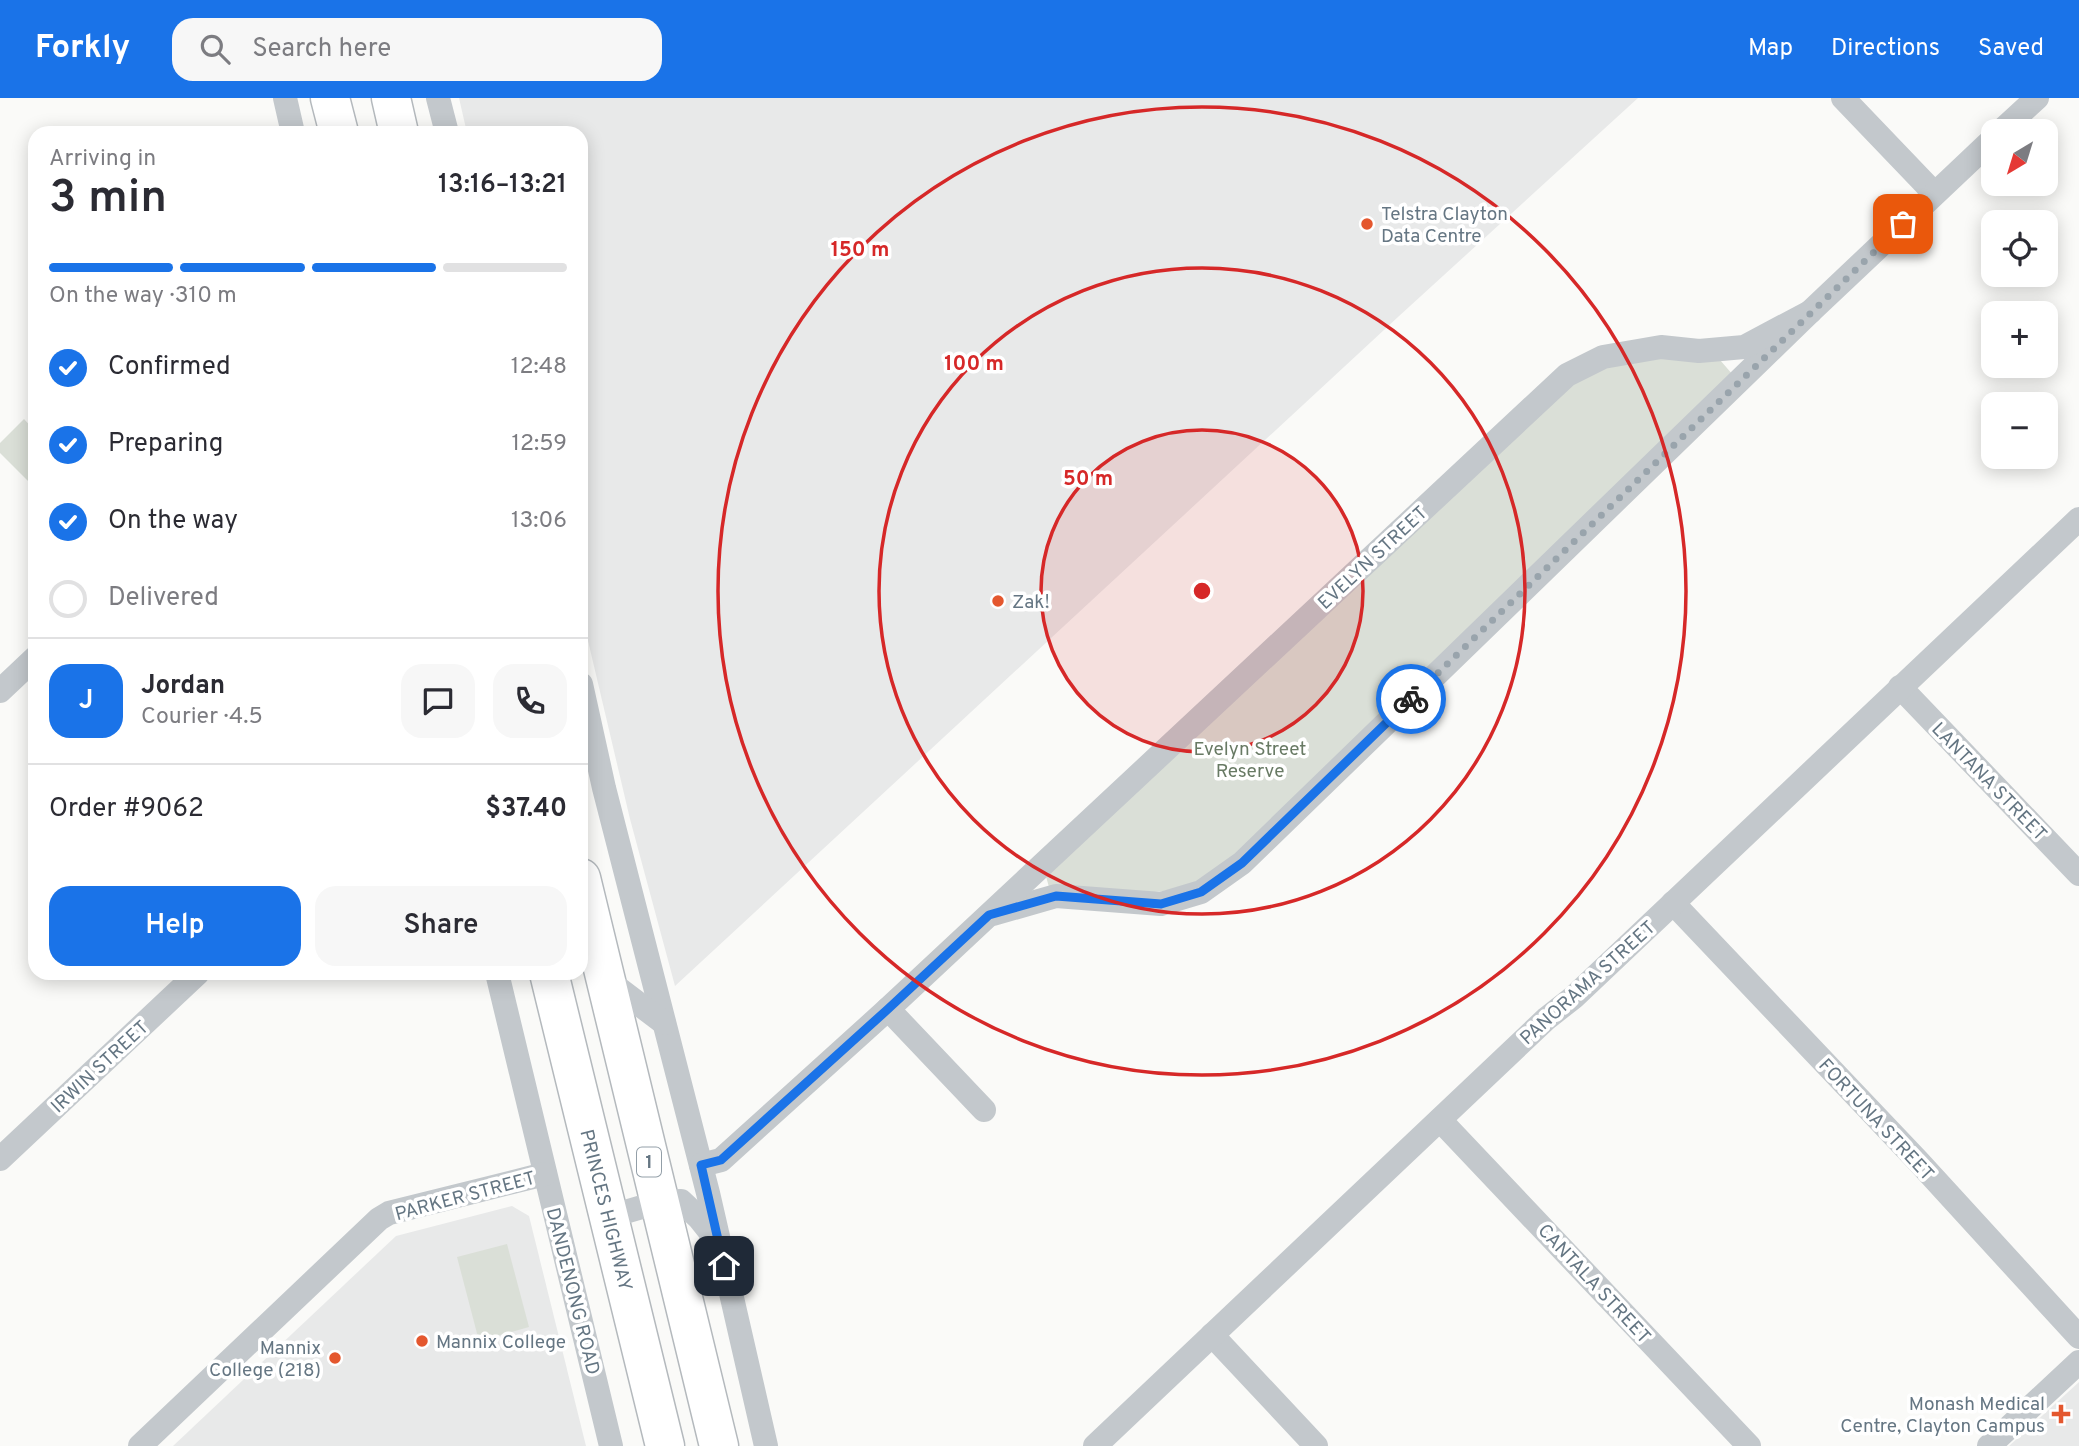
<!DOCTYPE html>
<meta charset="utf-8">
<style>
:root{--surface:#fff;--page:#f7f7f7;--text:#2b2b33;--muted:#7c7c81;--line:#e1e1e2;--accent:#1a73e8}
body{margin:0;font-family:Overpass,sans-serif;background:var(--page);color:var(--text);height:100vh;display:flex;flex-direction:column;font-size:26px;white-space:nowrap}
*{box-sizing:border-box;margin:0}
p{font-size:23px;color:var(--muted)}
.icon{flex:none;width:38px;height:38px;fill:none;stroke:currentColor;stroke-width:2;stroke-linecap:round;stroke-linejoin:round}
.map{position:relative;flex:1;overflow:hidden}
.drawer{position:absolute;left:28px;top:28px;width:560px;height:854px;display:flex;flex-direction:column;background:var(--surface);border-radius:21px;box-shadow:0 4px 18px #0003}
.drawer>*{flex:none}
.needle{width:46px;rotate:218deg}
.tools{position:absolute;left:1981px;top:21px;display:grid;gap:14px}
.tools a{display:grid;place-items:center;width:77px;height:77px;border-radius:14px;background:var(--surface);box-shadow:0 4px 18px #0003;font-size:35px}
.pin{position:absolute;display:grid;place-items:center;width:60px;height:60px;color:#fff;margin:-30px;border-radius:14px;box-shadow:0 4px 10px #0006}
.courier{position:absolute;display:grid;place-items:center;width:70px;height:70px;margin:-35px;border:5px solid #1a73e8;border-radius:50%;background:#fff;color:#222;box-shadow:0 2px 9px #0007}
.headline em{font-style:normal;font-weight:600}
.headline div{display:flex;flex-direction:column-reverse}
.headline{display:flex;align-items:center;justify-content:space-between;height:119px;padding:0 21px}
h1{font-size:46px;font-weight:600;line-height:52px}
.bar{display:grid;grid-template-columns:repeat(4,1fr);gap:10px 7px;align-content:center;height:84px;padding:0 21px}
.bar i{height:9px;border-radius:5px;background:var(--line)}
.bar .active{background:var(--accent)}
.bar p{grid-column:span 4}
.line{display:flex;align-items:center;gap:18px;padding:0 21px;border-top:2px solid var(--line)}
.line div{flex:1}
.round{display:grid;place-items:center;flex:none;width:74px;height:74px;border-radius:21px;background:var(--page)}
ol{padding:0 21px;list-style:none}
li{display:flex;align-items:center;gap:21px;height:77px}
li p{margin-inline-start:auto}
li .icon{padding:7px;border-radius:50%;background:var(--accent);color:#fff;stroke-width:4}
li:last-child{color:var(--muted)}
li i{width:38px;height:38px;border:4px solid var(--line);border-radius:50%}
.primary-button{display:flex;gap:14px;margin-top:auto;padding:14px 21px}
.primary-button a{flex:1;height:80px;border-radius:21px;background:var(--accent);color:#fff;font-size:28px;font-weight:600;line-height:80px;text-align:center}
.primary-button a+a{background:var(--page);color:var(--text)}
header{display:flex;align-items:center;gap:42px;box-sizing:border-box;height:98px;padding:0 35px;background:var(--accent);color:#fff}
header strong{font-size:33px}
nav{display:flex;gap:38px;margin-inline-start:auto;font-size:24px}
.search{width:490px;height:63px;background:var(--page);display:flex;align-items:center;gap:18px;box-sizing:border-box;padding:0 24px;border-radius:21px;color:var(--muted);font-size:26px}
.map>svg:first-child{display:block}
</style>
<header>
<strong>Forkly</strong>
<div class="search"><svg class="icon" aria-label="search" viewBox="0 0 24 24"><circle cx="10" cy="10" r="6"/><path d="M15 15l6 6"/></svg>Search here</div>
<nav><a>Map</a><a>Directions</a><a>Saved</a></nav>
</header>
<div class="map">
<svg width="2079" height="1348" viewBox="0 0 2079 1348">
<rect width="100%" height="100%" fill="#fafaf8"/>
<g fill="#e8e9e9">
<path d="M 459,0 L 1638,0 L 1398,219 L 675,888 L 630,721 L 581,513 L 581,35 L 467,35 Z"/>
<path d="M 512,1108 L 529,1118 L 586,1348 L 173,1348 L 396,1138 Z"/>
<path d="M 2079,1284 L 2079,1348 L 2009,1348 Z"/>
</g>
<g fill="#dadfd7">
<path d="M 1651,259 L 1720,262 L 1733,277 L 1248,744 C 1234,756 1218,773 1201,782 C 1156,804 1098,792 1049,789 L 1045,775 L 1561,287 L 1595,269 Z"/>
<path d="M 24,321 L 35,333 L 35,390 L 0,355 L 0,345 Z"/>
<path d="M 507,1146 L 529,1229 L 479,1243 L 457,1159 Z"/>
</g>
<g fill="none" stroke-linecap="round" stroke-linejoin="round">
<g stroke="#b4b9bd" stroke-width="41">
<g id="trunk">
<path d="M 330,0 L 339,35"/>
<path d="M 391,0 L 399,35"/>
<path d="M 581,780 L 719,1348"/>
<path d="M 549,875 L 665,1348"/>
</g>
</g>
<g stroke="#c3c8cc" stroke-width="24">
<path d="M 285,0 L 293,35"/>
<path d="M 438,0 L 447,35"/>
<path d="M 1843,0 L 1934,95"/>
<path d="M 2001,33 L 2037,0"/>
<path d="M 581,586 L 604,690 L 708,1095 L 766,1348"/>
<path d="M 1900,589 L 2079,776"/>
<path d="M 0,593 L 35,560"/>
<path d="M 1673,805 L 1918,1063 L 2079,1239"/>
<path d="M 993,816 L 1056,798 L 1161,806 L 1201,794 L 1242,765 L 1810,214 L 1993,41"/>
<path d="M 497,875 L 611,1348"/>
<path d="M 606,881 L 664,925"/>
<path d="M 888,911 L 984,1012"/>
<path d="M 1440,1022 L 1749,1348"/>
<path d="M 0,1061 L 198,875"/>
<path d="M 701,1067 L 721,1062 L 888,911 L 1567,277 L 1603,259 L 1661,249 L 1699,253 L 1744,249 L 1810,214"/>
<path d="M 608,1119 L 659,1104 L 681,1103 L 699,1120 L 715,1140"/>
<path d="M 1212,1237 L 1316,1348"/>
<path d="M 140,1348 L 379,1121 L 389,1115 L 545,1076"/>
<path d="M 1095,1348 L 1546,921 L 1574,899 L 2079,421"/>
<path d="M 1989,1348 L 2079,1264"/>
</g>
<use href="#trunk" stroke="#fff" stroke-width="38"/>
</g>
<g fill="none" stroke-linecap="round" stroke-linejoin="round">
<path stroke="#99a4ac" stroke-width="7" stroke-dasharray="0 12.6" d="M 1411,601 L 1903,126"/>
<path stroke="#1a73e8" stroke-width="9" d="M 724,1168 L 701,1067 L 721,1062 L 888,911 L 989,817 L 1056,798 L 1161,806 L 1201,794 L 1242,765 L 1411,601"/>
</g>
<circle cx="1202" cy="493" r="161" fill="#d62828" fill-opacity=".12"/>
<g fill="none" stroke="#d62828" stroke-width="3.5">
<circle cx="1202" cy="493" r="161"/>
<circle cx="1202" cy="493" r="323"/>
<circle cx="1202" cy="493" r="484"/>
</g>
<g fill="#e4572e" stroke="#fff" stroke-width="2.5">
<circle cx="1367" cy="126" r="7"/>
<circle cx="998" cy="503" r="7"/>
<circle cx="422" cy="1243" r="7"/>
<circle cx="335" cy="1260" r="7"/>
<path d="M2057.5 1305.5h7v7h7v7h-7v7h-7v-7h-7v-7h7z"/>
</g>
<g text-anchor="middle" stroke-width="7" stroke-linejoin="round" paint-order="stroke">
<rect fill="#fff" stroke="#939fa8" stroke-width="2" x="637" y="1049.5" width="24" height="29" rx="5"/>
<g font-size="18" font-weight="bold" fill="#657683">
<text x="649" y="1070">1</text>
</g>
<g font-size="19" fill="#657683" stroke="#fff" text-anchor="start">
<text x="1381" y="122">Telstra Clayton<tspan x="1381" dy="22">Data Centre</tspan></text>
<text x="1012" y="510">Zak!</text>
<text x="436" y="1250">Mannix College</text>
<text x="321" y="1256" text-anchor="end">Mannix<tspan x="321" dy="22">College (218)</tspan></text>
<text x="2045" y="1312" text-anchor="end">Monash Medical<tspan x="2045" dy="22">Centre, Clayton Campus</tspan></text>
</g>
<g font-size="19" fill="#657683" stroke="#fff">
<text transform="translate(1372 459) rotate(-43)" y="7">EVELYN STREET</text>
<text transform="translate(1990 683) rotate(46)" y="7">LANTANA STREET</text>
<text transform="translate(1587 884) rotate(-42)" y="7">PANORAMA STREET</text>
<text transform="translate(99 968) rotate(-43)" y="7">IRWIN STREET</text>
<text transform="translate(1877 1021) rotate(47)" y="7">FORTUNA STREET</text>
<text transform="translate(465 1097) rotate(-15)" y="7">PARKER STREET</text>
<text transform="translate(607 1112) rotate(76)" y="7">PRINCES HIGHWAY</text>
<text transform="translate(1595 1185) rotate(47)" y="7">CANTALA STREET</text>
<text transform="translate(574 1193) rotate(76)" y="7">DANDENONG ROAD</text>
</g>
<g font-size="19" fill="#687a64" stroke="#fff">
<text x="1250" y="657">Evelyn Street<tspan x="1250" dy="22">Reserve</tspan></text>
</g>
</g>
<circle cx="1202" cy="493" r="10" fill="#d62828" stroke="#fff" stroke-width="3.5"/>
<g font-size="21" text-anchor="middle" font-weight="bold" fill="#d62828" stroke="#fff" stroke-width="7" stroke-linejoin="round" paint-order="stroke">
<text x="860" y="158">150 m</text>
<text x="974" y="272">100 m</text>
<text x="1088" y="387">50 m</text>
</g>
</svg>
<div class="tools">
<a><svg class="needle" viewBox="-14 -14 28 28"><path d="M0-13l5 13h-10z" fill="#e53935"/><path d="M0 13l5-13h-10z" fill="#7c7c81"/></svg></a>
<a><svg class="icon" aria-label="locate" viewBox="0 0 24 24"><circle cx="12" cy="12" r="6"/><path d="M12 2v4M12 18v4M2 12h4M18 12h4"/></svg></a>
<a>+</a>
<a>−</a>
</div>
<div class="pin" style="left:1903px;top:126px;background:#ea580c"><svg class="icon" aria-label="bag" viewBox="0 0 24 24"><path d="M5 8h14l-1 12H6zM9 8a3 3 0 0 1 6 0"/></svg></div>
<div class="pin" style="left:724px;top:1168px;background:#1f2937"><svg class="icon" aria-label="home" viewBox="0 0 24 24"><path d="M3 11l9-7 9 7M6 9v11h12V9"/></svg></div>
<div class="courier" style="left:1411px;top:601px"><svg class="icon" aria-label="bike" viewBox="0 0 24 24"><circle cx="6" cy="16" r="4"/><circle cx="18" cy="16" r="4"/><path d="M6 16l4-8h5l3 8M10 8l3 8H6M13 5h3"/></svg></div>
<section class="drawer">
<div class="headline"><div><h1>3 min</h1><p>Arriving in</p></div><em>13:16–13:21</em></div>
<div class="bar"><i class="active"></i><i class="active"></i><i class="active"></i><i></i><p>On the way · 310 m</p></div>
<ol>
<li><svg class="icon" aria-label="check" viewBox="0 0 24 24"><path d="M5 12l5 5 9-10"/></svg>Confirmed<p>12:48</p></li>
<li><svg class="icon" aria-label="check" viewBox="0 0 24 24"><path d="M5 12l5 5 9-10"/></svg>Preparing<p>12:59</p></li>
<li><svg class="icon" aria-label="check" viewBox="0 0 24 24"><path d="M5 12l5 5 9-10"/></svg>On the way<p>13:06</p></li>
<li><i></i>Delivered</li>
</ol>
<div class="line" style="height:126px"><b class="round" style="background:var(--accent);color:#fff">J</b><div><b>Jordan</b><p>Courier · 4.5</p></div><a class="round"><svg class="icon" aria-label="chat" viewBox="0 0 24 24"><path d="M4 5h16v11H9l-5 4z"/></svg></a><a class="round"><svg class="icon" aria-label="phone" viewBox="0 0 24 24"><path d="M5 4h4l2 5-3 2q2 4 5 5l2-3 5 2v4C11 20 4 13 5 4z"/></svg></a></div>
<div class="line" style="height:91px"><div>Order #9062</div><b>$37.40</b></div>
<div class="primary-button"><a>Help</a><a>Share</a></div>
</section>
</div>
